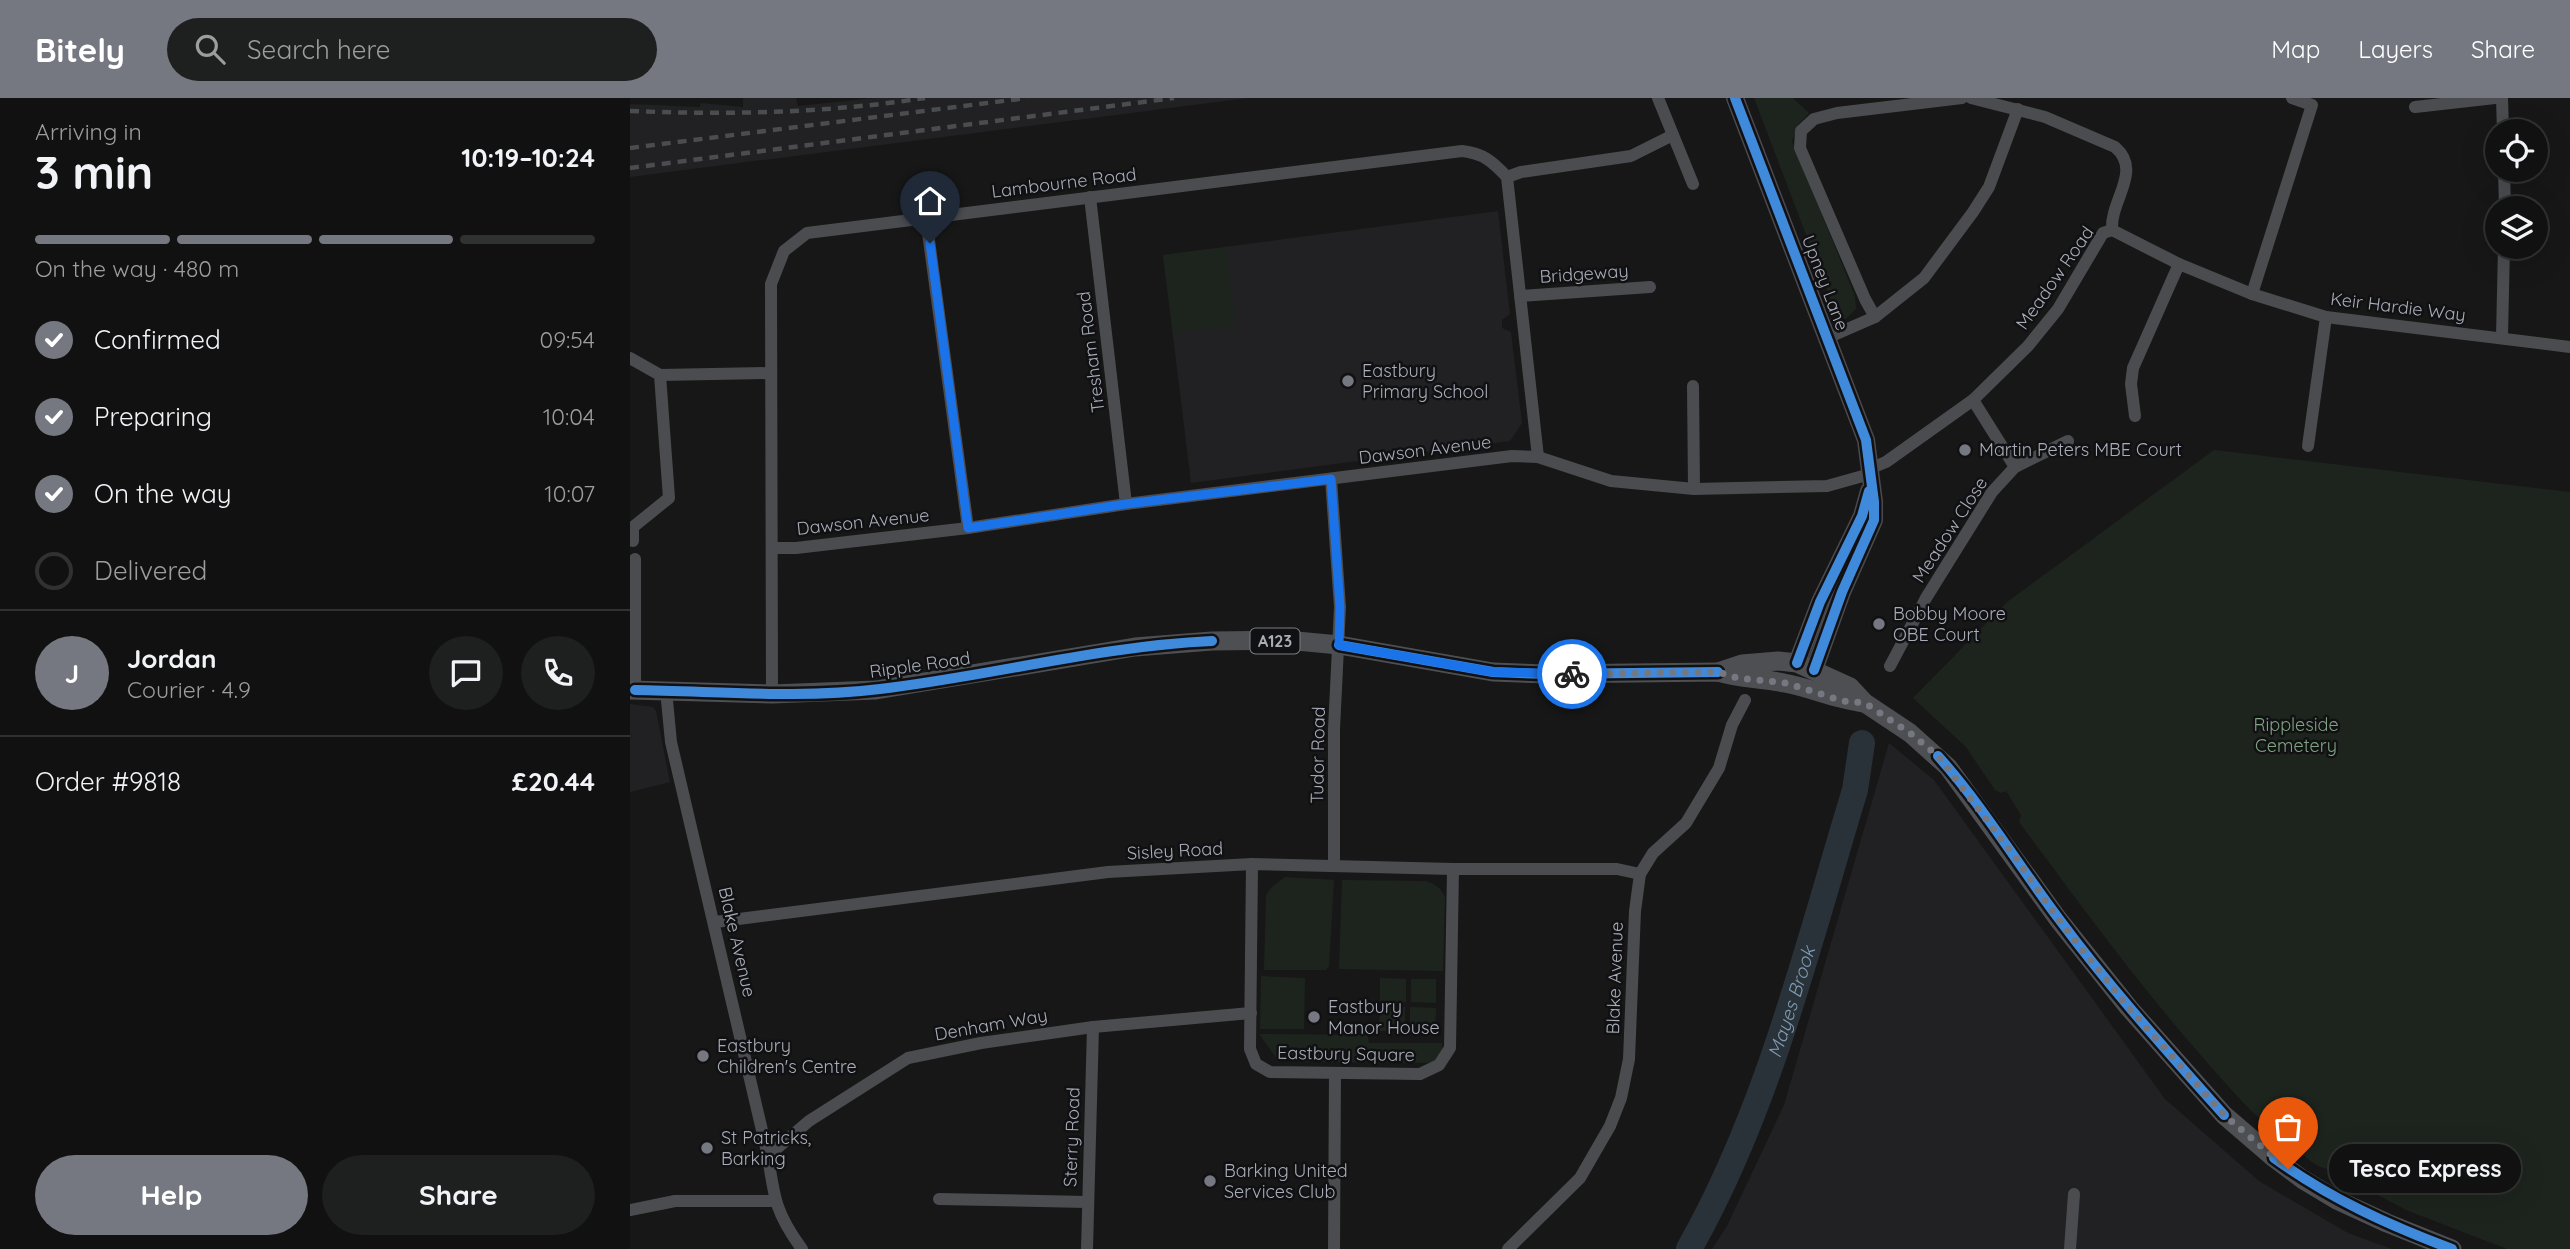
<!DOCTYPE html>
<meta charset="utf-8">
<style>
:root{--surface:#111;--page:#1e1f1f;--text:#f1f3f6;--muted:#9c9d9f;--line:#303131;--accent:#757880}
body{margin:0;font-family:Quicksand,sans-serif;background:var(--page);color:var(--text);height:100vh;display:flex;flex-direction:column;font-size:26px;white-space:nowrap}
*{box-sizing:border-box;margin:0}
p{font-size:23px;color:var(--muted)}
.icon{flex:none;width:38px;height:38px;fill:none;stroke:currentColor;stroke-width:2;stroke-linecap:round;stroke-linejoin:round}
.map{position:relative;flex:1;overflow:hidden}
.panel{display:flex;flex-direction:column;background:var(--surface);width:630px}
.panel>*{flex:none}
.fabs{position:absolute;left:1855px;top:21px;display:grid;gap:14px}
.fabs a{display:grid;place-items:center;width:63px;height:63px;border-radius:50%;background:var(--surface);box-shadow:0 7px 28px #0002,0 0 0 2px var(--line);font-size:35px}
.pin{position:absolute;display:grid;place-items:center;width:60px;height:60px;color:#fff;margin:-72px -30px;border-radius:50% 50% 50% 0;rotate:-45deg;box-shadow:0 0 7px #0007}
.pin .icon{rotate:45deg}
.courier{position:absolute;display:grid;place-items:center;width:70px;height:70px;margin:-35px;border:5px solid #1a73e8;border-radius:50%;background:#fff;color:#222;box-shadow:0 2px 9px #0007}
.bubble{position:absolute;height:49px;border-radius:24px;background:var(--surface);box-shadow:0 7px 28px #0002,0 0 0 2px var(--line);font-size:23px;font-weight:800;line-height:49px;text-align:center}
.headline em{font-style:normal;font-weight:800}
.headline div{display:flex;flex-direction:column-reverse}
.headline{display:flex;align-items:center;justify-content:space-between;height:119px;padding:0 35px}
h1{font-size:46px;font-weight:800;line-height:52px}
.bar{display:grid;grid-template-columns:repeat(4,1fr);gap:10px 7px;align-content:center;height:84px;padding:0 35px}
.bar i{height:9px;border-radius:5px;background:var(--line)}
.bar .current{background:var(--accent)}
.bar p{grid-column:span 4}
.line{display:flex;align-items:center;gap:18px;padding:0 35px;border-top:2px solid var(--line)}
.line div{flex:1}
.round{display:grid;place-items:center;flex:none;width:74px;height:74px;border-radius:37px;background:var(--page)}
ol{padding:0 35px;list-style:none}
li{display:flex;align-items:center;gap:21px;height:77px}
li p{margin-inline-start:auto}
li .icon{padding:7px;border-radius:50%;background:var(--accent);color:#fff;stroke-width:4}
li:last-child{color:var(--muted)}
li i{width:38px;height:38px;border:4px solid var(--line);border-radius:50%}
.button{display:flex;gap:14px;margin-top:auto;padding:14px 35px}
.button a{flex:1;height:80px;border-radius:42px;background:var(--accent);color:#fff;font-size:28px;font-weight:800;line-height:80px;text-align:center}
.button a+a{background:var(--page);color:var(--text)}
header{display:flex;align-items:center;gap:42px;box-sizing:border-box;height:98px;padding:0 35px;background:var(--accent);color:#fff}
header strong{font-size:33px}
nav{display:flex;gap:38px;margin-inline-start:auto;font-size:24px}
.search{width:490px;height:63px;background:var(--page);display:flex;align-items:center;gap:18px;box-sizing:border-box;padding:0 24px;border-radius:38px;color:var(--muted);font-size:26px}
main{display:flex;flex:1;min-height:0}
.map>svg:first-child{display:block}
</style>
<header>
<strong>Bitely</strong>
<div class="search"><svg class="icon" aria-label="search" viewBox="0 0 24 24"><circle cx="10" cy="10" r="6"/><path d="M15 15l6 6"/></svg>Search here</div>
<nav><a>Map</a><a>Layers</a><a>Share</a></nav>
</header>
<main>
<section class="panel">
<div class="headline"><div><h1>3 min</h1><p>Arriving in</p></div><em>10:19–10:24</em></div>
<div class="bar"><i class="current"></i><i class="current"></i><i class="current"></i><i></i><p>On the way · 480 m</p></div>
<ol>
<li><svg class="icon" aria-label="check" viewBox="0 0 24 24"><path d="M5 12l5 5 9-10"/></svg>Confirmed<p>09:54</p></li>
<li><svg class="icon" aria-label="check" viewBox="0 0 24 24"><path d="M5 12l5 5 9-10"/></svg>Preparing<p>10:04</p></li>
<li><svg class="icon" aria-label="check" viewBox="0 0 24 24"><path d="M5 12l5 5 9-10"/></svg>On the way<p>10:07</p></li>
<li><i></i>Delivered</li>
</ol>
<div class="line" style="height:126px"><b class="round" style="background:var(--accent);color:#fff">J</b><div><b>Jordan</b><p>Courier · 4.9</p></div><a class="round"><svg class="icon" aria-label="chat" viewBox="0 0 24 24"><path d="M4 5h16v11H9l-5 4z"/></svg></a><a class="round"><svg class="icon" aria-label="phone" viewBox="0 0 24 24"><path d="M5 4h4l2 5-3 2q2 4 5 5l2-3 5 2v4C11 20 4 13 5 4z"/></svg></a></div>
<div class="line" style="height:91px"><div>Order #9818</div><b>£20.44</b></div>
<div class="button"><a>Help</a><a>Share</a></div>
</section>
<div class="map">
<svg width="1940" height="1151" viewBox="0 0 1940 1151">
<rect width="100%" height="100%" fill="#171717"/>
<g fill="#212123">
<path d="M 113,0 L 166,0 L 168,8 L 243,0 L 618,0 L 0,79 L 0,6 L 70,9 L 71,5 L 113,9 Z"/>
<path d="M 868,113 L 880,216 L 872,222 L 872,230 L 881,234 L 892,325 L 880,343 L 561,385 L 533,157 Z"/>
<path d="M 0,606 L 23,609 L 26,613 L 40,684 L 0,694 Z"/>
<path d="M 1259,645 L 1304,682 L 1535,1001 L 1629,1083 L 1718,1135 L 1762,1151 L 1082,1151 L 1097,1128 L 1154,1007 Z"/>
</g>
<g fill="#1d241e">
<path d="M 1124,0 L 1163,0 L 1179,15 L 1168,27 L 1162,43 L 1225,198 L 1226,211 L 1216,221 L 1207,218 Z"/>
<path d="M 596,149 L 605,228 L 543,235 L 533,157 Z"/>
<path d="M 1584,352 L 1940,394 L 1940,1151 L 1877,1151 L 1776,1112 L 1699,1071 C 1688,1070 1681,1063 1672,1056 C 1632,1028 1601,992 1569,955 C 1505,882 1447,802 1389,724 L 1391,717 L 1376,693 L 1371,695 L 1365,692 L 1336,649 L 1283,600 L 1377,504 Z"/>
<path d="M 655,779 L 704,782 L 699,868 L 696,872 L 634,872 L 636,797 L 641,790 Z"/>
<path d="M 712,782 L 795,783 C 805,786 810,789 815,799 L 813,873 L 709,871 Z"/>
<path d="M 631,878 L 675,880 L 674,931 L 630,931 Z"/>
<path d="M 750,880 L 776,881 L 776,904 L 750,904 Z"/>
<path d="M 781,881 L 806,881 L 806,905 L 781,904 Z"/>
<path d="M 750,909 L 775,909 L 775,933 L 749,933 Z"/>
<path d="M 780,909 L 806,910 L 805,933 L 780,933 Z"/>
<path d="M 629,936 L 738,937 L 739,945 L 812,945 L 813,955 L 806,965 L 677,964 L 647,961 Z"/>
</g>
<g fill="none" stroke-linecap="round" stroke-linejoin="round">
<path stroke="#2a3239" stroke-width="26" id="s1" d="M 1059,1151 C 1139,1010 1178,846 1225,692 L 1232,645"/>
<g stroke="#4b4c50" stroke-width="12">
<path d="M 1028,0 L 1063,86"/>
<path d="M 1341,0 L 1415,19 L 1485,49 C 1513,73 1480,102 1482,132"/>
<path d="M 1872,0 L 1873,33"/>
<path d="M 1785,9 L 1865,0"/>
<path d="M 1874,72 L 1875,110"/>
<path d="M 877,79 L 891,74 L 1001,58 L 1043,37"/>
<path d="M 460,99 L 496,406"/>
<path d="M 296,120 L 338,430"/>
<path d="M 1482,132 L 1549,166 L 1622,196 L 1696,219 L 1940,249"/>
<path d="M 1622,196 L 1682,7 L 1662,0"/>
<path d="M 890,198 L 1020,189"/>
<path d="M 1245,219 L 1235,201 L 1170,50 L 1171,33 L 1184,21 L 1207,15 L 1332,0"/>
<path d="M 1872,239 L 1874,149"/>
<path d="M 1197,240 L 1245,219 L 1294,180 L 1343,114 L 1359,89 L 1388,11"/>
<path d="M 0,260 L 30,277 L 39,400 L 3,429 L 3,443"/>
<path d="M 30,277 L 139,275"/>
<path d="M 1063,288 L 1064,391"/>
<path d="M 1343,302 L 1385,369"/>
<path d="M 1505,318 L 1501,286 L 1503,270 L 1549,166"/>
<path d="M 1678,348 L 1696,219"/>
<path d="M 1239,371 L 1256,364 L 1343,302 L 1398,248 L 1428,211 L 1473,135 L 1482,132"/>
<path d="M 701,381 L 710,509 L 704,631 L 704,768"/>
<path d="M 143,450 L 166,450 L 338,430 L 496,406 L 882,358 L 908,359 L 981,383 L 1064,391 L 1197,388 L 1240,376"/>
<path d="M 1260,568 L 1296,500 L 1362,394 L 1385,369 L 1438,343"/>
<path d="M 5,592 L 5,461"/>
<path d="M 36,592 L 41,644 L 138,1058 C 144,1100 146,1116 172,1151"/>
<path d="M 142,596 L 141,186 L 154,153 L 177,135 L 832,53 C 853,55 863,64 877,79 L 908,359"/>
<path d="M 622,766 L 620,951 L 626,966 L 640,974 L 790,976 L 809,967 L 820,950 L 823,771"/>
<path d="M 85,824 L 478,774 L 622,766 L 823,771 L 987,771 L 1010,776"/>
<path d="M 138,1058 L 179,1023 L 278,960 L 351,945 L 463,929 L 621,915"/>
<path d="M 309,1101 L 457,1104"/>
<path d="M 0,1112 L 45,1103 L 144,1103"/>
<path d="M 457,1151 L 463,929"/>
<path d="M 704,1151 L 705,975"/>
<path d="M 878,1151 L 950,1080 L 980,1028 L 991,1000 L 999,961 L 1005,813 L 1010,776 L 1023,755 L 1056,725 L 1089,670 L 1102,627 L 1115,602"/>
<path d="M 1440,1151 L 1444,1096"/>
</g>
<g stroke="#4a4a4e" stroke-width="18">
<path d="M 1105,0 L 1236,342 L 1244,404 L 1244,422 L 1212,494 L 1184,572"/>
<path d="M 1167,565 L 1190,504 L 1232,418 L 1239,393"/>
</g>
<g stroke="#4d4f52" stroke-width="19">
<path d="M 1088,574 L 1112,566 L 1148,563 L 1167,565 L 1220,589 L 1235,605 L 1280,635 L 1318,669 L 1428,821 L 1499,910 L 1594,1017 L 1644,1060 L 1672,1081 L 1707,1102 L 1757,1125 L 1822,1151"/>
<path d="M 0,592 L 142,596 L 246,592 L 505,549 L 582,543 L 656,542 L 709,547 L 863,574 L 917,576 L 1088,574 C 1110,581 1132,580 1154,585 C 1182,590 1207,602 1235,605"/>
</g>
<g stroke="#4b4c4f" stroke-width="4.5" stroke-dasharray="9 7" stroke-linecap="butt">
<path d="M 0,13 C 100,17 197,15 295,0"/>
<path d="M 0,50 L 397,0"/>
<path d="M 0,70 L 544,0"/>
</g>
<g stroke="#111113" stroke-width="15">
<g id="cycleway">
<path d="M 1105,0 L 1236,342 L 1244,404 L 1244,422 L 1212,494 L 1184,572"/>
<path d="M 709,547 L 863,574 L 917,576 L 1088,574"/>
<path d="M 1167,565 L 1190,504 L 1232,418 L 1239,393"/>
<path d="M 5,592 C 86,593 169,601 250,591 C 361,578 470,548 582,543"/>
<path d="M 1308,658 C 1353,708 1388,767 1429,821 C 1480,890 1537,953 1594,1017"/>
<path d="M 1644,1060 C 1699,1100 1758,1127 1822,1151"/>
</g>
</g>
<use href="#cycleway" stroke="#408adc" stroke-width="10"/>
</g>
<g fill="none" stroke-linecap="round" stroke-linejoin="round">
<path stroke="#757880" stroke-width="7" stroke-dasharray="0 12.6" d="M 942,576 L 1088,574 L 1107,580 L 1156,585 L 1213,603 L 1235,605 L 1280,635 L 1308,658 L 1385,759 L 1428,821 L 1499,910 L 1594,1017 L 1658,1071"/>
<path stroke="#1a73e8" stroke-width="9" d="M 300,145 L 338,430 L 496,406 L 701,381 L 710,509 L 709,547 L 863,574 L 942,576"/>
</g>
<g fill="#757880" stroke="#111113" stroke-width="2.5">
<circle cx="718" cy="283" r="7"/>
<circle cx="1335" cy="352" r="7"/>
<circle cx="1249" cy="526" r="7"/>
<circle cx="684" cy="919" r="7"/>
<circle cx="73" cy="958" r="7"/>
<circle cx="77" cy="1050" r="7"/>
<circle cx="580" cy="1083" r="7"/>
</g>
<g text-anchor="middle" stroke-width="5" stroke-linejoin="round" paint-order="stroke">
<rect fill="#111113" stroke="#7b7e86" stroke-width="2" x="620.5" y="530.5" width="49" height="25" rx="5"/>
<g font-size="16" font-weight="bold" fill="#a8adb8">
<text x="645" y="549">A123</text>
</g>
<g font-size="18" fill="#a8adb8" stroke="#111113">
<text transform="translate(434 85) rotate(-7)" y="6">Lambourne Road</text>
<text transform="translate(954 176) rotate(-4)" y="6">Bridgeway</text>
<text transform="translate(1425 180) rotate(-55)" y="6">Meadow Road</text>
<text transform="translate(1195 185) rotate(69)" y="6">Upney Lane</text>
<text transform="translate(1768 209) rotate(7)" y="6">Keir Hardie Way</text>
<text transform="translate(461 254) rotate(-97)" y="6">Tresham Road</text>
<text transform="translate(795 352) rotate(-7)" y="6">Dawson Avenue</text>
<text transform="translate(233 424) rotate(-6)" y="6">Dawson Avenue</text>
<text transform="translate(1320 432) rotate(-57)" y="6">Meadow Close</text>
<text transform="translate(290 567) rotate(-8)" y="6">Ripple Road</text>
<text transform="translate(688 657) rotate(-89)" y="6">Tudor Road</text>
<text transform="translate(545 753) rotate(-3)" y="6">Sisley Road</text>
<text transform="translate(107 844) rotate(77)" y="6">Blake Avenue</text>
<text transform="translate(985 880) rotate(-88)" y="6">Blake Avenue</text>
<text transform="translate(361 927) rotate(-10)" y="6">Denham Way</text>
<text transform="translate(716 956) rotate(1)" y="6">Eastbury Square</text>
<text transform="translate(442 1039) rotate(-88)" y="6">Sterry Road</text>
</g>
<g font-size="18" fill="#a8adb8" stroke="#111113" text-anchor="start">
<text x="732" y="279">Eastbury<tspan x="732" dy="21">Primary School</tspan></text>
<text x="1349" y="358">Martin Peters MBE Court</text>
<text x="1263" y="522">Bobby Moore<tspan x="1263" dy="21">OBE Court</tspan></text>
<text x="698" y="915">Eastbury<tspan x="698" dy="21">Manor House</tspan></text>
<text x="87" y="954">Eastbury<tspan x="87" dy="21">Children's Centre</tspan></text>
<text x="91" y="1046">St Patricks,<tspan x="91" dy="21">Barking</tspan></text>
<text x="594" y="1079">Barking United<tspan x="594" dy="21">Services Club</tspan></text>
</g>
<g font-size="18" fill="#7fa381" stroke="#111113">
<text x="1666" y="633">Rippleside<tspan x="1666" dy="21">Cemetery</tspan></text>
</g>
<g font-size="19" font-style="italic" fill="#7f9bb3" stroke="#111113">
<text dy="7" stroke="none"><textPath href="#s1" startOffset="268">Mayes Brook</textPath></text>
</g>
</g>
</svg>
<div class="fabs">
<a><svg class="icon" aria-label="locate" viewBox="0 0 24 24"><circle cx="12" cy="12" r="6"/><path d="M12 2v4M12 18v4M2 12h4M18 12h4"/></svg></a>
<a><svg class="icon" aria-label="layers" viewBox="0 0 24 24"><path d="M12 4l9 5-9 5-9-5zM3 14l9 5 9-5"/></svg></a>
</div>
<div class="pin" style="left:1658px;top:1071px;background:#ea580c"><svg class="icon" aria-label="bag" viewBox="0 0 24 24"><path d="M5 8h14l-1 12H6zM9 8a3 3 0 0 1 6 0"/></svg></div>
<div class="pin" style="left:300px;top:145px;background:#1f2937"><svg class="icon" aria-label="home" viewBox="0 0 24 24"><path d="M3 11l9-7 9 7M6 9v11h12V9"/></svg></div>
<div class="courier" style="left:942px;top:576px"><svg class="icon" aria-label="bike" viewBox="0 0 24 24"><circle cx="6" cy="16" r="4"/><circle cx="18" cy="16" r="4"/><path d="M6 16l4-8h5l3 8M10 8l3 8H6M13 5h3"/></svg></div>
<div class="bubble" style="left:1699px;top:1046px;width:192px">Tesco Express</div>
</div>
</main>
